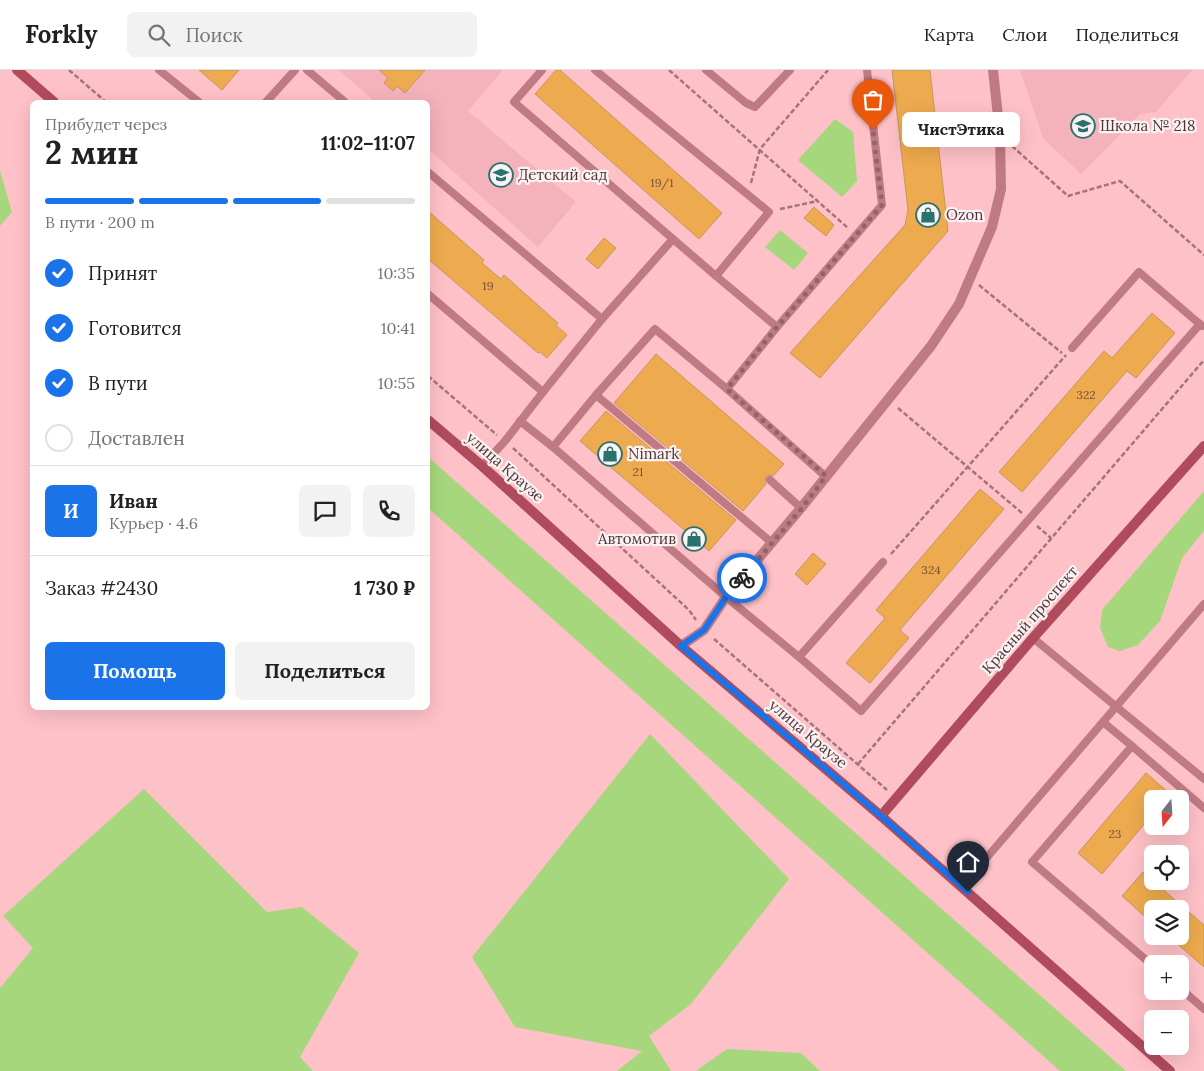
<!DOCTYPE html>
<html lang="ru">
<meta charset="utf-8">
<style>
:root{--surface:#fff;--page:#f2f2f2;--text:#202124;--muted:#757577;--line:#e0e0e0;--accent:#1a73e8}
body{margin:0;font-family:Lora,serif;background:var(--page);color:var(--text);height:100vh;display:flex;flex-direction:column;font-size:19px;white-space:nowrap}
*{box-sizing:border-box;margin:0}
p{font-size:16px;color:var(--muted)}
.icon{flex:none;width:28px;height:28px;fill:none;stroke:currentColor;stroke-width:2;stroke-linecap:round;stroke-linejoin:round}
.map{position:relative;flex:1;overflow:hidden}
.details{position:absolute;left:30px;top:30px;width:400px;height:610px;display:flex;flex-direction:column;background:var(--surface);border-radius:8px;box-shadow:0 5px 20px #0002}
.details>*{flex:none}
.needle{width:32px;rotate:197deg}
.tools{position:absolute;left:1144px;top:720px;display:grid;gap:10px}
.tools a{display:grid;place-items:center;width:45px;height:45px;border-radius:8px;background:var(--surface);box-shadow:0 5px 20px #0002;font-size:25px}
.pin{position:absolute;display:grid;place-items:center;width:42px;height:42px;color:#fff;margin:-51px -21px;border-radius:50% 50% 50% 0;rotate:-45deg;box-shadow:0 0 5px #0007}
.pin .icon{rotate:45deg}
.courier{position:absolute;display:grid;place-items:center;width:50px;height:50px;margin:-25px;border:4px solid #1a73e8;border-radius:50%;background:#fff;color:#222;box-shadow:0 1px 6px #0007}
.bubble{position:absolute;height:35px;border-radius:8px;background:var(--surface);box-shadow:0 5px 20px #0002;font-size:16px;font-weight:800;line-height:35px;text-align:center}
.head em{font-style:normal;font-weight:800}
.head div{display:flex;flex-direction:column-reverse}
.head{display:flex;align-items:center;justify-content:space-between;height:85px;padding:0 15px}
h1{font-size:32px;font-weight:800;line-height:38px}
.bar{display:grid;grid-template-columns:repeat(4,1fr);gap:8px 5px;align-content:center;height:60px;padding:0 15px}
.bar i{height:6px;border-radius:4px;background:var(--line)}
.bar .active{background:var(--accent)}
.bar p{grid-column:span 4}
.line{display:flex;align-items:center;gap:12px;padding:0 15px;border-top:1px solid var(--line)}
.line div{flex:1}
.round{display:grid;place-items:center;flex:none;width:52px;height:52px;border-radius:8px;background:var(--page)}
ol{padding:0 15px;list-style:none}
li{display:flex;align-items:center;gap:15px;height:55px}
li p{margin-inline-start:auto}
li .icon{padding:5px;border-radius:50%;background:var(--accent);color:#fff;stroke-width:4}
li:last-child{color:var(--muted)}
li i{width:28px;height:28px;border:2px solid var(--line);border-radius:50%}
.cta{display:flex;gap:10px;margin-top:auto;padding:10px 15px}
.cta a{flex:1;height:58px;border-radius:8px;background:var(--accent);color:#fff;font-size:20px;font-weight:800;line-height:58px;text-align:center}
.cta a+a{background:var(--page);color:var(--text)}
header{display:flex;align-items:center;gap:30px;box-sizing:border-box;height:70px;padding:0 25px;background:var(--surface);border-bottom:1px solid var(--line)}
header strong{font-size:24px}
nav{display:flex;gap:28px;margin-inline-start:auto;font-size:18px}
.search{width:350px;height:45px;background:var(--page);display:flex;align-items:center;gap:12px;box-sizing:border-box;padding:0 18px;border-radius:8px;color:var(--muted);font-size:19px}
.map>svg:first-child{display:block}
</style>
<header>
<strong>Forkly</strong>
<div class="search"><svg class="icon" aria-label="search" viewBox="0 0 24 24"><circle cx="10" cy="10" r="6"/><path d="M15 15l6 6"/></svg>Поиск</div>
<nav><a>Карта</a><a>Слои</a><a>Поделиться</a></nav>
</header>
<div class="map">
<svg width="1204" height="1001" viewBox="0 0 1204 1001">
<rect width="100%" height="100%" fill="#fec1c7"/>
<g fill="#f4b2ba">
<path d="M 339,0 L 503,0 L 468,41 L 576,132 L 538,177 L 428,79 L 428,32 L 375,32 Z"/>
<path d="M 1020,0 L 1192,0 L 1156,42 L 1140,44 L 1081,104 L 1043,68 Z"/>
</g>
<g fill="#a7d77c">
<path d="M 835,49 L 853,62 L 857,111 L 842,127 L 798,90 Z"/>
<path d="M 0,101 L 12,142 L 0,156 Z"/>
<path d="M 780,160 L 808,183 L 794,200 L 765,177 Z"/>
<path d="M 428,387 L 1126,1001 L 1060,1001 L 428,438 Z"/>
<path d="M 1204,421 L 1204,461 L 1182,488 L 1160,551 L 1138,575 L 1120,581 L 1108,577 L 1100,558 L 1102,540 Z"/>
<path d="M 650,664 L 789,809 L 691,934 L 649,966 L 671,1001 L 617,1001 L 642,981 L 515,957 L 472,887 Z"/>
<path d="M 144,719 L 267,842 L 302,837 L 359,883 L 300,987 L 313,1001 L 0,1001 L 0,918 L 33,878 L 3,846 Z"/>
<path d="M 727,979 L 801,983 L 820,1001 L 696,1001 Z"/>
</g>
<g fill="#eeaa4e" stroke="#c39761">
<path d="M 199,0 L 239,0 L 222,20 Z"/>
<path d="M 379,0 L 425,0 L 405,23 L 397,16 L 393,21 L 384,13 L 388,8 Z"/>
<path d="M 556,0 L 560,0 L 722,143 L 699,169 L 535,24 Z"/>
<path d="M 892,0 L 930,0 L 948,161 L 820,308 L 790,283 L 905,155 L 908,140 Z"/>
<path d="M 814,137 L 834,155 L 826,166 L 804,148 Z"/>
<path d="M 428,141 L 484,190 L 482,193 L 501,209 L 504,205 L 558,253 L 556,255 L 567,265 L 547,288 L 540,282 L 538,283 L 428,189 Z"/>
<path d="M 604,168 L 616,178 L 598,199 L 586,189 Z"/>
<path d="M 1152,243 L 1175,263 L 1136,308 L 1127,301 L 1022,422 L 999,402 L 1104,281 L 1112,288 Z"/>
<path d="M 656,284 L 784,394 L 773,406 L 769,405 L 766,407 L 765,411 L 766,414 L 743,441 L 614,333 Z"/>
<path d="M 606,341 L 736,450 L 709,481 L 580,371 Z"/>
<path d="M 980,419 L 1004,439 L 900,560 L 909,568 L 870,613 L 846,593 L 885,548 L 876,540 Z"/>
<path d="M 813,483 L 826,494 L 807,515 L 795,504 Z"/>
<path d="M 1146,703 L 1176,729 L 1152,729 L 1152,745 L 1102,804 L 1078,783 Z"/>
<path d="M 1143,802 L 1204,855 L 1204,897 L 1168,866 L 1180,866 L 1180,839 L 1152,839 L 1152,853 L 1122,826 Z"/>
</g>
<g fill="none" stroke-linecap="round" stroke-linejoin="round">
<g stroke="#a2757a" stroke-width="2.5" stroke-dasharray="5 2.5" stroke-linecap="butt">
<path d="M 69,0 L 106,32"/>
<path d="M 669,0 L 848,158"/>
<path d="M 1012,76 L 1068,126 L 1120,111 L 1204,185"/>
<path d="M 751,113 L 760,79 L 828,0"/>
<path d="M 780,139 L 818,131"/>
<path d="M 979,215 L 1062,283"/>
<path d="M 428,306 L 497,365"/>
<path d="M 898,338 L 1022,443"/>
<path d="M 513,378 L 689,540 L 696,550"/>
<path d="M 1037,456 L 1051,468"/>
<path d="M 891,484 L 1066,285"/>
<path d="M 714,569 L 887,720"/>
<path d="M 858,694 L 1204,290"/>
</g>
<g stroke="#c07a83" stroke-width="8">
<path d="M 159,0 L 199,32"/>
<path d="M 307,0 L 345,32"/>
<path d="M 542,0 L 514,32 L 673,169 L 602,249"/>
<path d="M 595,0 L 769,142 L 716,206 L 673,169"/>
<path d="M 706,0 L 746,33 L 755,37 L 790,0"/>
<path d="M 266,32 L 295,0"/>
<path d="M 428,102 L 602,249 L 543,322"/>
<path d="M 428,224 L 543,322 L 505,371 L 482,396"/>
<path d="M 777,257 L 882,135 L 867,0"/>
<path d="M 1072,278 L 1139,202 L 1202,256"/>
<path d="M 727,319 L 825,406"/>
<path d="M 596,325 L 771,472"/>
<path d="M 520,351 L 553,377 L 596,325 L 655,259 L 727,319 L 777,257 L 716,206"/>
<path d="M 553,377 L 726,527 L 799,587 L 883,492"/>
<path d="M 770,410 L 801,438"/>
<path d="M 1033,568 L 1204,709"/>
<path d="M 799,587 L 861,641 L 1200,254"/>
<path d="M 1103,652 L 1132,676 L 1032,792 L 1152,895"/>
<path d="M 1132,676 L 1204,738"/>
<path d="M 983,792 L 1204,534"/>
<path d="M 1180,918 L 1204,939"/>
</g>
<path stroke="#c07a83" stroke-width="10" d="M 681,576 L 704,560 L 726,527 L 801,438 L 931,276 L 959,234 L 992,157 L 1001,119 L 1000,65 L 993,0"/>
<g stroke="#af4b5c" stroke-width="10">
<path d="M 17,0 L 54,32"/>
<path d="M 428,350 L 482,396 L 681,576 L 881,746 L 1170,1001"/>
<path d="M 881,746 L 1033,568 L 1204,376"/>
</g>
</g>
<g fill="none" stroke-linecap="round" stroke-linejoin="round">
<path stroke="#8e6569" stroke-width="5" stroke-dasharray="0 9" d="M 742,508 L 802,438 L 826,406 L 727,319 L 777,257 L 882,135 L 873,60"/>
<path stroke="#1a73e8" stroke-width="6" d="M 742,508 L 726,527 L 704,560 L 681,576 L 881,746 L 968,822"/>
</g>
<defs>
<g id="school-ring" transform="scale(1.25)"><circle r="9.5" fill="#faf2f3" stroke="#28726f" stroke-width="1.5"/><path d="M0-5L7-2L0 1L-7-2ZM-4 1L0 2.5L4 1V4Q0 6-4 4Z" fill="#28726f"/></g>
<g id="shop-ring" transform="scale(1.25)"><circle r="9.5" fill="#faf2f3" stroke="#28726f" stroke-width="1.5"/><path d="M-5-2.5h2.3a2.7 3.5 0 0 1 5.4 0H5L5.5 6h-11ZM-1.5-2.5h3a1.5 2.3 0 0 0-3 0Z" fill="#28726f"/></g>
</defs>
<g fill-rule="evenodd">
<use href="#school-ring" x="1083" y="56"/>
<use href="#school-ring" x="501" y="105"/>
<use href="#shop-ring" x="928" y="145"/>
<use href="#shop-ring" x="610" y="384"/>
<use href="#shop-ring" x="694" y="469"/>
</g>
<g text-anchor="middle" stroke-width="4.5" stroke-linejoin="round" paint-order="stroke">
<g font-size="12" fill="#78513c">
<text x="662" y="117">19/1</text>
<text x="488" y="220">19</text>
<text x="1086" y="329">322</text>
<text x="638" y="406">21</text>
<text x="931" y="504">324</text>
<text x="1115" y="768">23</text>
</g>
<g font-size="15" fill="#513336" stroke="#faf2f3" text-anchor="start">
<text x="1100" y="61">Школа № 218</text>
<text x="518" y="110">Детский сад</text>
<text x="946" y="150">Ozon</text>
<text x="628" y="389">Nimark</text>
<text x="676" y="474" text-anchor="end">Автомотив</text>
</g>
<g font-size="15" fill="#513336" stroke="#faf2f3">
<text transform="translate(505 397) rotate(41)" y="5">улица Краузе</text>
<text transform="translate(1030 550) rotate(-49)" y="5">Красный проспект</text>
<text transform="translate(808 664) rotate(40)" y="5">улица Краузе</text>
</g>
</g>
</svg>
<div class="tools">
<a><svg class="needle" viewBox="-14 -14 28 28"><path d="M0-13l5 13h-10z" fill="#e53935"/><path d="M0 13l5-13h-10z" fill="#757577"/></svg></a>
<a><svg class="icon" aria-label="locate" viewBox="0 0 24 24"><circle cx="12" cy="12" r="6"/><path d="M12 2v4M12 18v4M2 12h4M18 12h4"/></svg></a>
<a><svg class="icon" aria-label="layers" viewBox="0 0 24 24"><path d="M12 4l9 5-9 5-9-5zM3 14l9 5 9-5"/></svg></a>
<a>+</a>
<a>−</a>
</div>
<div class="pin" style="left:873px;top:60px;background:#ea580c"><svg class="icon" aria-label="bag" viewBox="0 0 24 24"><path d="M5 8h14l-1 12H6zM9 8a3 3 0 0 1 6 0"/></svg></div>
<div class="pin" style="left:968px;top:822px;background:#1f2937"><svg class="icon" aria-label="home" viewBox="0 0 24 24"><path d="M3 11l9-7 9 7M6 9v11h12V9"/></svg></div>
<div class="courier" style="left:742px;top:508px"><svg class="icon" aria-label="bike" viewBox="0 0 24 24"><circle cx="6" cy="16" r="4"/><circle cx="18" cy="16" r="4"/><path d="M6 16l4-8h5l3 8M10 8l3 8H6M13 5h3"/></svg></div>
<div class="bubble" style="left:902px;top:42px;width:118px">ЧистЭтика</div>
<section class="details">
<div class="head"><div><h1>2 мин</h1><p>Прибудет через</p></div><em>11:02–11:07</em></div>
<div class="bar"><i class="active"></i><i class="active"></i><i class="active"></i><i></i><p>В пути · 200 m</p></div>
<ol>
<li><svg class="icon" aria-label="check" viewBox="0 0 24 24"><path d="M5 12l5 5 9-10"/></svg>Принят<p>10:35</p></li>
<li><svg class="icon" aria-label="check" viewBox="0 0 24 24"><path d="M5 12l5 5 9-10"/></svg>Готовится<p>10:41</p></li>
<li><svg class="icon" aria-label="check" viewBox="0 0 24 24"><path d="M5 12l5 5 9-10"/></svg>В пути<p>10:55</p></li>
<li><i></i>Доставлен</li>
</ol>
<div class="line" style="height:90px"><b class="round" style="background:var(--accent);color:#fff">И</b><div><b>Иван</b><p>Курьер · 4.6</p></div><a class="round"><svg class="icon" aria-label="chat" viewBox="0 0 24 24"><path d="M4 5h16v11H9l-5 4z"/></svg></a><a class="round"><svg class="icon" aria-label="phone" viewBox="0 0 24 24"><path d="M5 4h4l2 5-3 2q2 4 5 5l2-3 5 2v4C11 20 4 13 5 4z"/></svg></a></div>
<div class="line" style="height:65px"><div>Заказ #2430</div><b>1 730 ₽</b></div>
<div class="cta"><a>Помощь</a><a>Поделиться</a></div>
</section>
</div>
